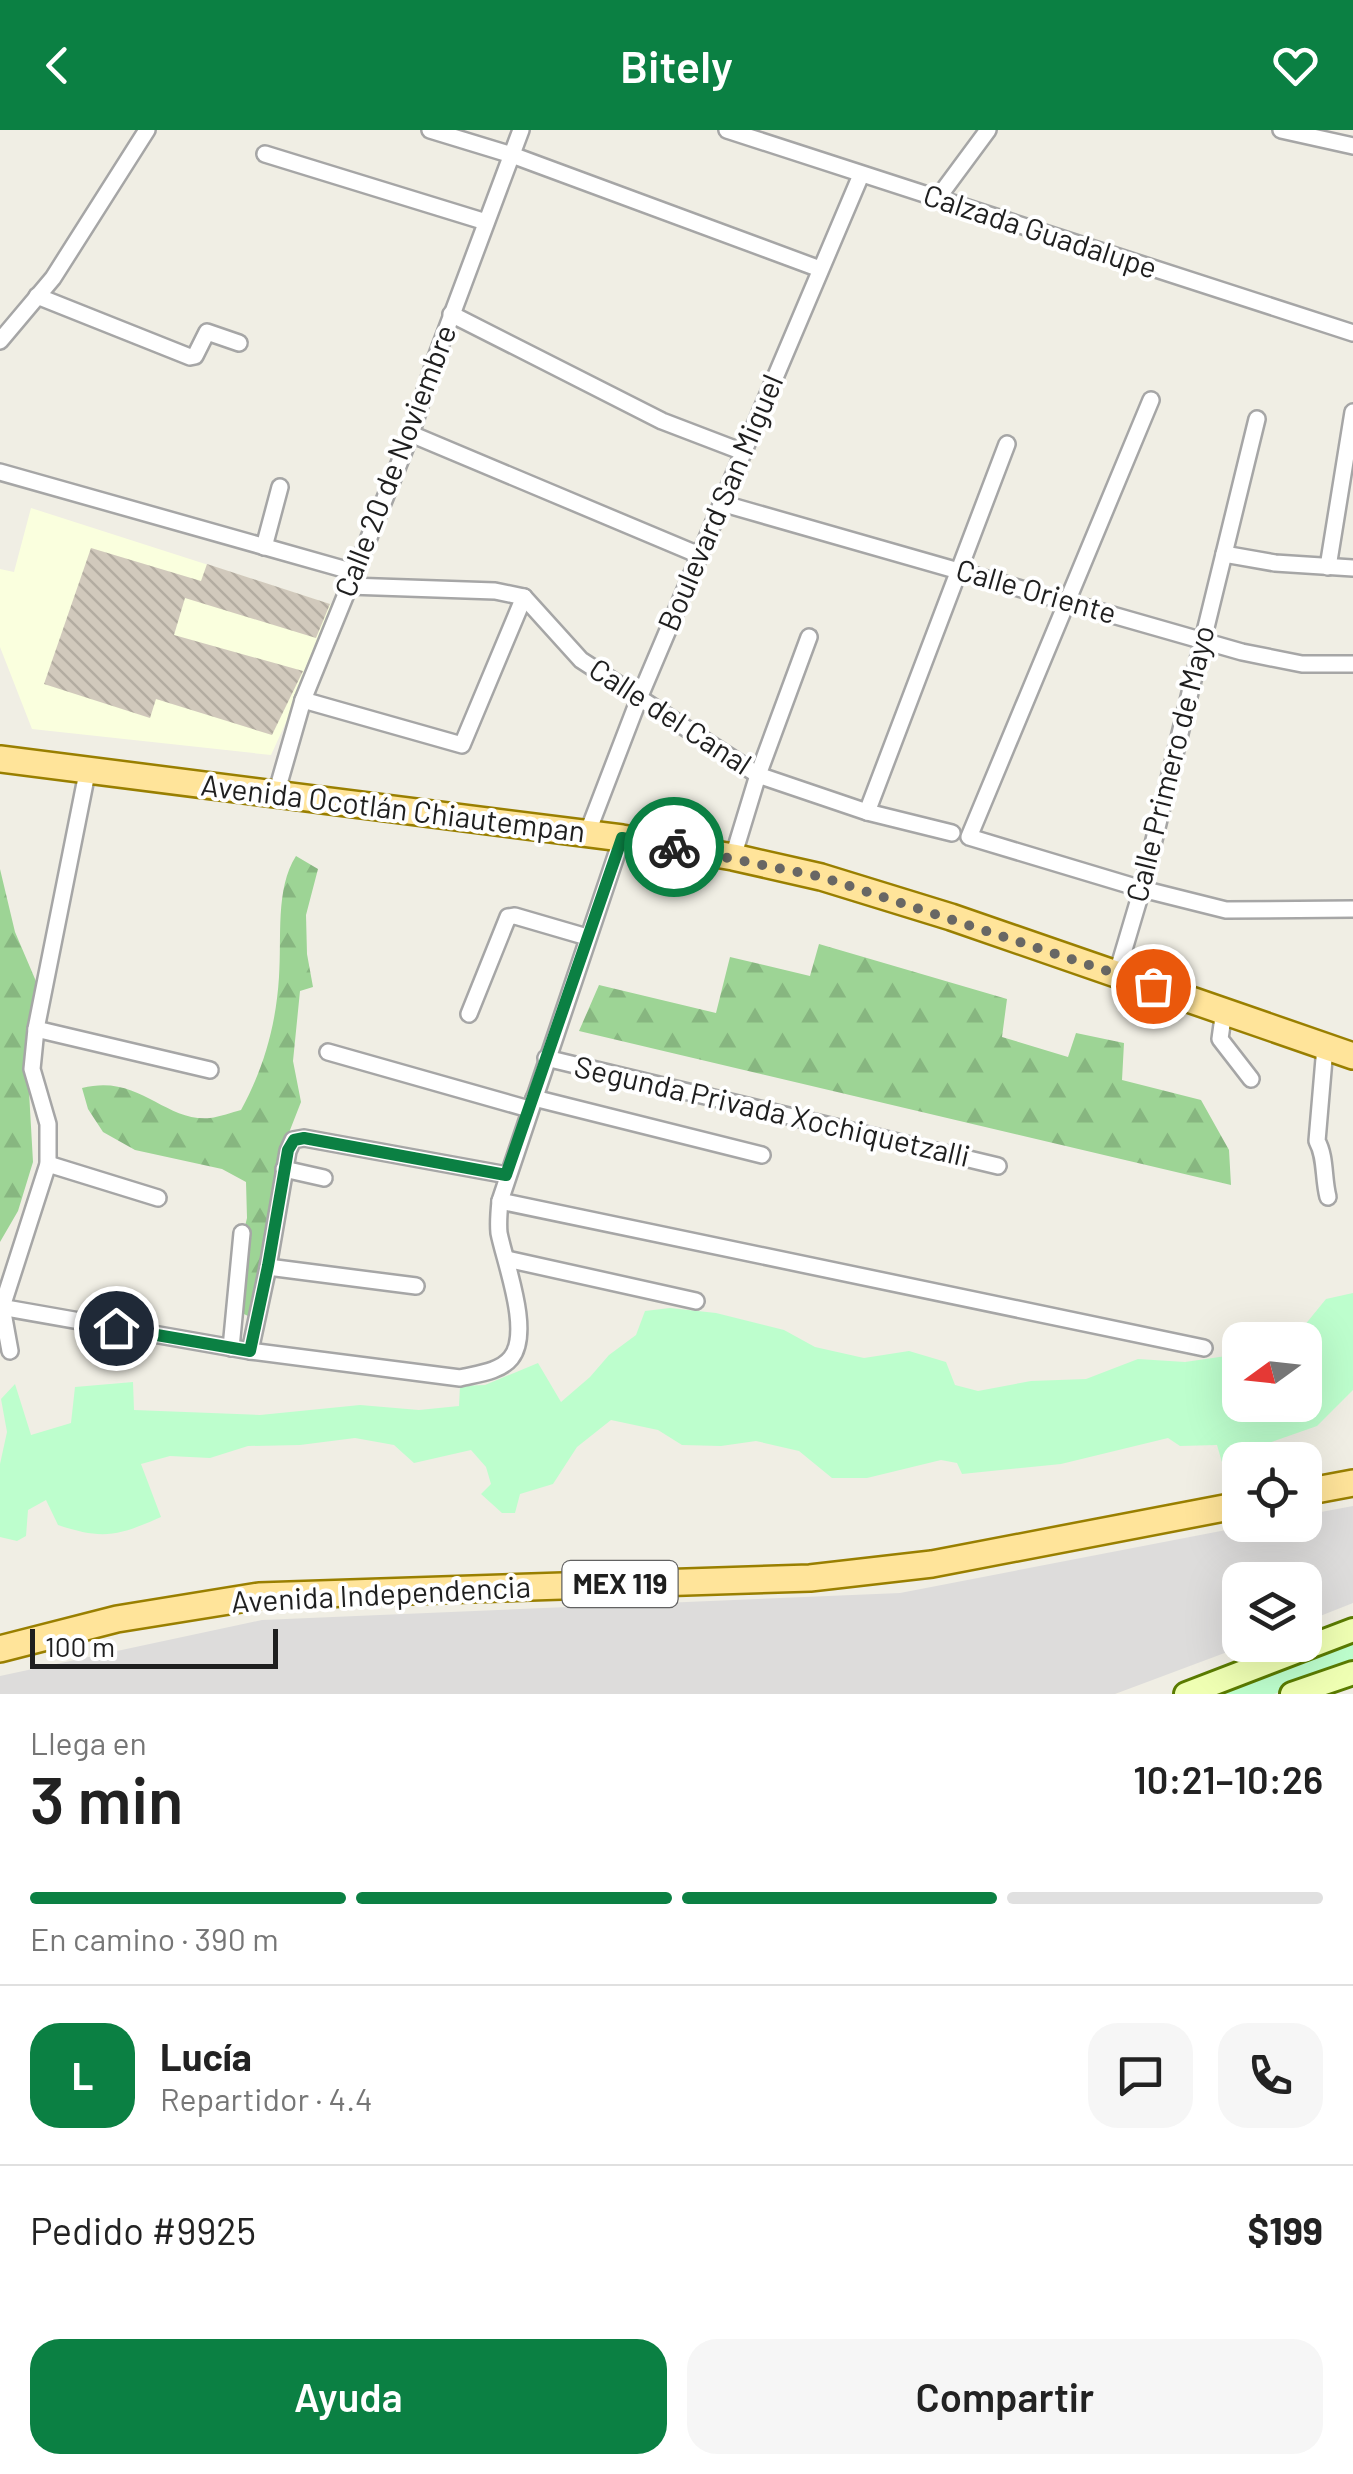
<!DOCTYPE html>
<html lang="es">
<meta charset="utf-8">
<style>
:root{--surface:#fff;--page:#f6f6f6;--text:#222;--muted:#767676;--line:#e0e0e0;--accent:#0b8043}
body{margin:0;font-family:Barlow,sans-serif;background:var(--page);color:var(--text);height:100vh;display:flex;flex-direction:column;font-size:38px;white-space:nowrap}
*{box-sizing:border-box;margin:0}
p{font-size:32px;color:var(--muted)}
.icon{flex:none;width:55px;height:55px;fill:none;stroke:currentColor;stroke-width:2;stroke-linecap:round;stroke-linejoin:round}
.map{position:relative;height:1564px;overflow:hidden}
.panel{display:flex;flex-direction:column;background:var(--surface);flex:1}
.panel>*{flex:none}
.needle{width:65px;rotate:255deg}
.controls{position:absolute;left:1222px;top:1192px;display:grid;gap:20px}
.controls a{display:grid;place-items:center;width:100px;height:100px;border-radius:20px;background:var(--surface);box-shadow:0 10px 40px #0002;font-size:50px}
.scale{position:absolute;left:30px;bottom:25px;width:248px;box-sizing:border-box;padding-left:10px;border:5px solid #1f1f1f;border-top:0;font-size:28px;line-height:35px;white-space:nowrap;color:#1f1f1f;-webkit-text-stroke:8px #fff;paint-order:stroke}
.pin{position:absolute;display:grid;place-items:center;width:85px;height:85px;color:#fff;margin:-42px;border:5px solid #fff;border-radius:50%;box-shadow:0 2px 10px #0007}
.courier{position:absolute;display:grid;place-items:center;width:100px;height:100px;margin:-50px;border:8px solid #0b8043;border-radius:50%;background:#fff;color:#222;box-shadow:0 2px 12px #0007}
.headline em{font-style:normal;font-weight:600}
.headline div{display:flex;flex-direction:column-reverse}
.headline{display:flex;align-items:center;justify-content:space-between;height:170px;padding:0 30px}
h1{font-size:65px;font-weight:600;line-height:75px}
.bar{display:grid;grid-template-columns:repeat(4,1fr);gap:15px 10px;align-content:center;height:120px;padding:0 30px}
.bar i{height:12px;border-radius:8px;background:var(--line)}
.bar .current{background:var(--accent)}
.bar p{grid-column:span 4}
.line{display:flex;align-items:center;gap:25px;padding:0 30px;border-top:2px solid var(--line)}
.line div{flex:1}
.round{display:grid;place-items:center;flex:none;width:105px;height:105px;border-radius:30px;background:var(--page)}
.cta{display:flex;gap:20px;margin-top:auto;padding:20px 30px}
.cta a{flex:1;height:115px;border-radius:30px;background:var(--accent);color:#fff;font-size:40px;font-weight:600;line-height:115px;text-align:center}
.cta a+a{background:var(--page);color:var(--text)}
header{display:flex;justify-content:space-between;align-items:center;height:130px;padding:0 30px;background:var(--accent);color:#fff;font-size:45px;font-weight:600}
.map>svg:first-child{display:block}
</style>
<header><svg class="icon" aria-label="back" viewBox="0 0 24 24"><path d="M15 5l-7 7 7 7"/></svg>Bitely<svg class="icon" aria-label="heart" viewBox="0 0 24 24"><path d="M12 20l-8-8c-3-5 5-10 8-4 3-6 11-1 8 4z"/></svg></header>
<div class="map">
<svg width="1353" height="1564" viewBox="0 0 1353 1564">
<defs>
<pattern id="forest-firs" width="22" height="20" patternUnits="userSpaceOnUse" patternTransform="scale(2.5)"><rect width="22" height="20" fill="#9dd495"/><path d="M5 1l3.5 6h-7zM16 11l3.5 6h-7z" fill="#87b680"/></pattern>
<pattern id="building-back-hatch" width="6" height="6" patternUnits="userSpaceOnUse" patternTransform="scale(2.5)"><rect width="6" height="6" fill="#d1c9bc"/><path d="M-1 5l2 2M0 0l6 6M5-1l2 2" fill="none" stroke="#b3aca1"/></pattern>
</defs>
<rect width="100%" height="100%" fill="#f0eee4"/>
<path fill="#dddcdb" d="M 1353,1376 L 1353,1473 L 1305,1492 L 1305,1450 L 1240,1450 L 1240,1515 L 1246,1515 L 1115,1564 L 0,1564 L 0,1546 L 262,1490 L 900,1463 L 1252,1395 L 1305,1395 L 1305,1385 Z"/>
<path fill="#faffde" d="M 31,378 L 339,477 L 271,625 L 32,599 L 0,517 L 0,439 L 14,442 Z"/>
<g fill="url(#forest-firs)">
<path d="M 296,726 L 318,739 L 306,785 L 307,824 L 313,857 L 300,861 L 293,931 L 301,972 L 283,1018 L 272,1103 L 250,1187 L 236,1180 L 231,1154 L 247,1088 L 246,1052 L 222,1039 L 135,1020 L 103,1002 L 88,979 L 82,958 C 139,943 164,992 210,988 C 220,987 232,982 241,980 C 264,938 276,895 279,847 C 282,808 275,759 296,726 Z"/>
<path d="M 0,739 L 15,802 L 38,856 L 27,926 L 33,1032 L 18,1081 L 0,1112 Z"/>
<path d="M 819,814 L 1007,869 L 1002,907 L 1068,927 L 1076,903 L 1124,913 L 1122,950 L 1201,970 L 1229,1020 L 1231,1055 L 579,901 L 599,855 L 716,883 L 730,827 L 810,846 Z"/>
</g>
<g fill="#bdfecd">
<path d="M 1353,1163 L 1353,1260 L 1317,1296 L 1266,1314 L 1267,1330 L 1240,1330 L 1240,1357 L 1230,1360 L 1217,1315 L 1180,1316 L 1168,1308 L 1061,1334 L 962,1344 L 957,1333 L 941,1330 L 867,1348 L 832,1348 L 799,1321 L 756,1311 L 721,1316 L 682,1315 L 658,1300 L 611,1290 L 577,1317 L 553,1354 L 520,1364 L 515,1383 L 502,1383 L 481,1364 L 491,1354 L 486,1337 L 471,1320 L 414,1333 L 394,1315 L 355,1308 L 300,1315 L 248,1316 L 210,1328 L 170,1326 L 141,1334 L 161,1387 C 118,1406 103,1410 58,1395 L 46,1370 L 28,1380 L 26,1406 L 17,1411 L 0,1407 L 0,1334 L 7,1302 L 1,1269 L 15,1254 L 31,1305 L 71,1293 L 75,1257 L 133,1252 L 134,1280 L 260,1285 L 360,1275 L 419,1280 L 459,1276 L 460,1256 L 485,1255 L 538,1233 L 561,1272 L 590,1247 L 609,1225 L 636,1205 L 645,1181 L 670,1178 L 716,1183 L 784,1200 L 815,1217 L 864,1228 L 909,1221 L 946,1232 L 955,1255 L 978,1261 L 1031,1251 L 1086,1249 L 1138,1229 L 1185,1232 L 1240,1224 L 1240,1275 L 1305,1275 L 1305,1210 L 1278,1210 L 1304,1196 L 1326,1169 Z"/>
<path d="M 1353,1508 L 1353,1537 L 1274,1564 L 1212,1564 Z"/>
</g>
<path fill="url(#building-back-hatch)" d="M 91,418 L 201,451 L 207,434 L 330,474 L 316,508 L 185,468 L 174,505 L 303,541 L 272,605 L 156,569 L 150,588 L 44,554 Z"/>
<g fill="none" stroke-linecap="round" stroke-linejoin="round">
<g stroke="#a6a6a6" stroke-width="20">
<g id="street">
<path d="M 430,0 L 512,25 L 820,139"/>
<path d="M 727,0 L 1353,203"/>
<path d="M 1281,0 L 1353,16"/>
<path d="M 265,24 L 486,92"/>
<path d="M 937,69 L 988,0"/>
<path d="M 37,166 L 190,227 L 195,226 L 207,202 L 239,213"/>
<path d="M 451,184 L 662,291 L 743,322"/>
<path d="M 0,211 L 53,148 L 147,0"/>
<path d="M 1151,270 L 969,707 L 1142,759 L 1226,780 L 1353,779"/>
<path d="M 411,304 L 699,425"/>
<path d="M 0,342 L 354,442"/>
<path d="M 721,373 L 1242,522 L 1302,534 L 1353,534"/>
<path d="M 264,417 L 280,357"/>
<path d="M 1224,424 L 1275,433 L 1353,438"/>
<path d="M 1328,437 L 1353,282"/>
<path d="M 349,456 L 495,461 L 524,467 L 581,530 L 758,645 L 867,682 L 952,703"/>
<path d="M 303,570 L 462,615 L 524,467"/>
<path d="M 276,664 L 303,570 L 411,304 L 435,230 L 521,0"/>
<path d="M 867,682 L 1007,314"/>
<path d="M 587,704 L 640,566 L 861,45"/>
<path d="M 733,727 L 758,645 L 809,507"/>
<path d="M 1117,843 L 1142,759 L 1257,289"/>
<path d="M 1224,880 L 1220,909 L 1251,949"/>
<path d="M 469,884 L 508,787 L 515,786 L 587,807"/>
<path d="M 36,899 L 210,940"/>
<path d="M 1325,917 L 1317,1011 C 1326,1027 1323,1048 1328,1067"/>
<path d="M 328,922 L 529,979"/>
<path d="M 546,928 L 998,1036"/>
<path d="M 534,968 L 762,1025"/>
<path d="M 48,1034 L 158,1068"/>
<path d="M 284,1039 L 324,1048"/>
<path d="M 500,1071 L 1204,1218"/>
<path d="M 507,1129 L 696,1171"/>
<path d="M 268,1137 L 416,1156"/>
<path d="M 0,1177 L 250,1221 L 460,1248 C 476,1244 500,1242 511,1228 C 532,1202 505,1133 499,1103 C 498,1093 499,1081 500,1071 L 622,708"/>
<path d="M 231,1218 L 242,1103"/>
<path d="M 10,1221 L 2,1177 L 48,1034 L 48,994 L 32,939 L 36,899 L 88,638"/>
<path d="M 250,1221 L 268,1137 L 288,1021 L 293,1010 L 304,1008 L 507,1045"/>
</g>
</g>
<g stroke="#5a7b00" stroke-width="28">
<g id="secondary">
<path d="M 1186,1564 L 1353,1500"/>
<path d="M 1292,1564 L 1353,1543"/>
</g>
</g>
<g stroke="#997f00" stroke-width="30">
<g id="primary">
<path d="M 0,629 L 622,708 L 733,727 L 821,747 L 951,787 L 1353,926"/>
<path d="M 1305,1362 L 1353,1353"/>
<path d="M 0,1519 L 117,1489 L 259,1466 L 810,1448 L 932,1434 L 1240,1375"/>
</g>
</g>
<use href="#street" stroke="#fff" stroke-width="15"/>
<use href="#secondary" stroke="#efffb3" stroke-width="22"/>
<use href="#primary" stroke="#ffe49a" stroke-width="25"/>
</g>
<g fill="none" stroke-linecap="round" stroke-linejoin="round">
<path stroke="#686764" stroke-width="10" stroke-dasharray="0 18" d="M 674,717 L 822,747 L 1153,856"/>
<path stroke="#0b8043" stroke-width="12" d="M 116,1198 L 250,1221 L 268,1136 L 288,1020 L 294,1010 L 304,1008 L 506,1045 L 622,708 L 674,717"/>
</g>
<g text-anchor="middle" stroke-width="8" stroke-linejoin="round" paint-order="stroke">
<rect fill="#fff" stroke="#626262" stroke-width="2.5" x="562.5" y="1431" width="115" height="46" rx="8"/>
<g font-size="28" font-weight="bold" fill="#1f1f1f">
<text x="620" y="1464">MEX 119</text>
</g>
<g font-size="30" fill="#1f1f1f" stroke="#fff">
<text transform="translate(1040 102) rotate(18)" y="10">Calzada Guadalupe</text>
<text transform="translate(396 331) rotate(-69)" y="10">Calle 20 de Noviembre</text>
<text transform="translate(721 373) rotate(-67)" y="10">Boulevard San Miguel</text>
<text transform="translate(1036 462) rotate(16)" y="10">Calle Oriente</text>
<text transform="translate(670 587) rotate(33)" y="10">Calle del Canal</text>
<text transform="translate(1171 634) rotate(-76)" y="10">Calle Primero de Mayo</text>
<text transform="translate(393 679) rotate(7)" y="10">Avenida Ocotlán Chiautempan</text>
<text transform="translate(772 982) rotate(13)" y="10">Segunda Privada Xochiquetzalli</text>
<text transform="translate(381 1465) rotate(-3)" y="10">Avenida Independencia</text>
</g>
</g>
</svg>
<div class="controls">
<a><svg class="needle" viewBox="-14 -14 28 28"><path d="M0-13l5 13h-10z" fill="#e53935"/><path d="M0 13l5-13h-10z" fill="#767676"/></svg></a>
<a><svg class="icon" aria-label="locate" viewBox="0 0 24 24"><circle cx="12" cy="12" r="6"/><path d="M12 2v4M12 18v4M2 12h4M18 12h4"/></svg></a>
<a><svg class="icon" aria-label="layers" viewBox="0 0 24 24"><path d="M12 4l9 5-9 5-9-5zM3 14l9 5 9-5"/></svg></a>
</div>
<div class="scale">100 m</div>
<div class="pin" style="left:1153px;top:856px;background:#ea580c"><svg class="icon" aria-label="bag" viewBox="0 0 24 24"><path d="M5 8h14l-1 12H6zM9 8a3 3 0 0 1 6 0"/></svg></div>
<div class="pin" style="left:116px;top:1198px;background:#1f2937"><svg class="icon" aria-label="home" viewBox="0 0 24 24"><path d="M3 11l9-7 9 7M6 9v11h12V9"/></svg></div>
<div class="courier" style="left:674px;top:717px"><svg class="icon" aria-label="bike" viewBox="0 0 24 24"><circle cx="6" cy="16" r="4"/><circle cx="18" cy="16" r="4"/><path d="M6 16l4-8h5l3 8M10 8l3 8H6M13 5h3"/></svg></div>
</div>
<section class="panel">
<div class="headline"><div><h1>3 min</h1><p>Llega en</p></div><em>10:21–10:26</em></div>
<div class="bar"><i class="current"></i><i class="current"></i><i class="current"></i><i></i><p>En camino · 390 m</p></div>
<div class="line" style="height:180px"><b class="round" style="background:var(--accent);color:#fff">L</b><div><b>Lucía</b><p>Repartidor · 4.4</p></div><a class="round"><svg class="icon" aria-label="chat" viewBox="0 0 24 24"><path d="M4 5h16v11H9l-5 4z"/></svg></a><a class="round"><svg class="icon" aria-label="phone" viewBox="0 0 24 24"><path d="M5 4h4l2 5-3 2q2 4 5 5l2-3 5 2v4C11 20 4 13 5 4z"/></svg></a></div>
<div class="line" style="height:130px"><div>Pedido #9925</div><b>$199</b></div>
<div class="cta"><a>Ayuda</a><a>Compartir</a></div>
</section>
